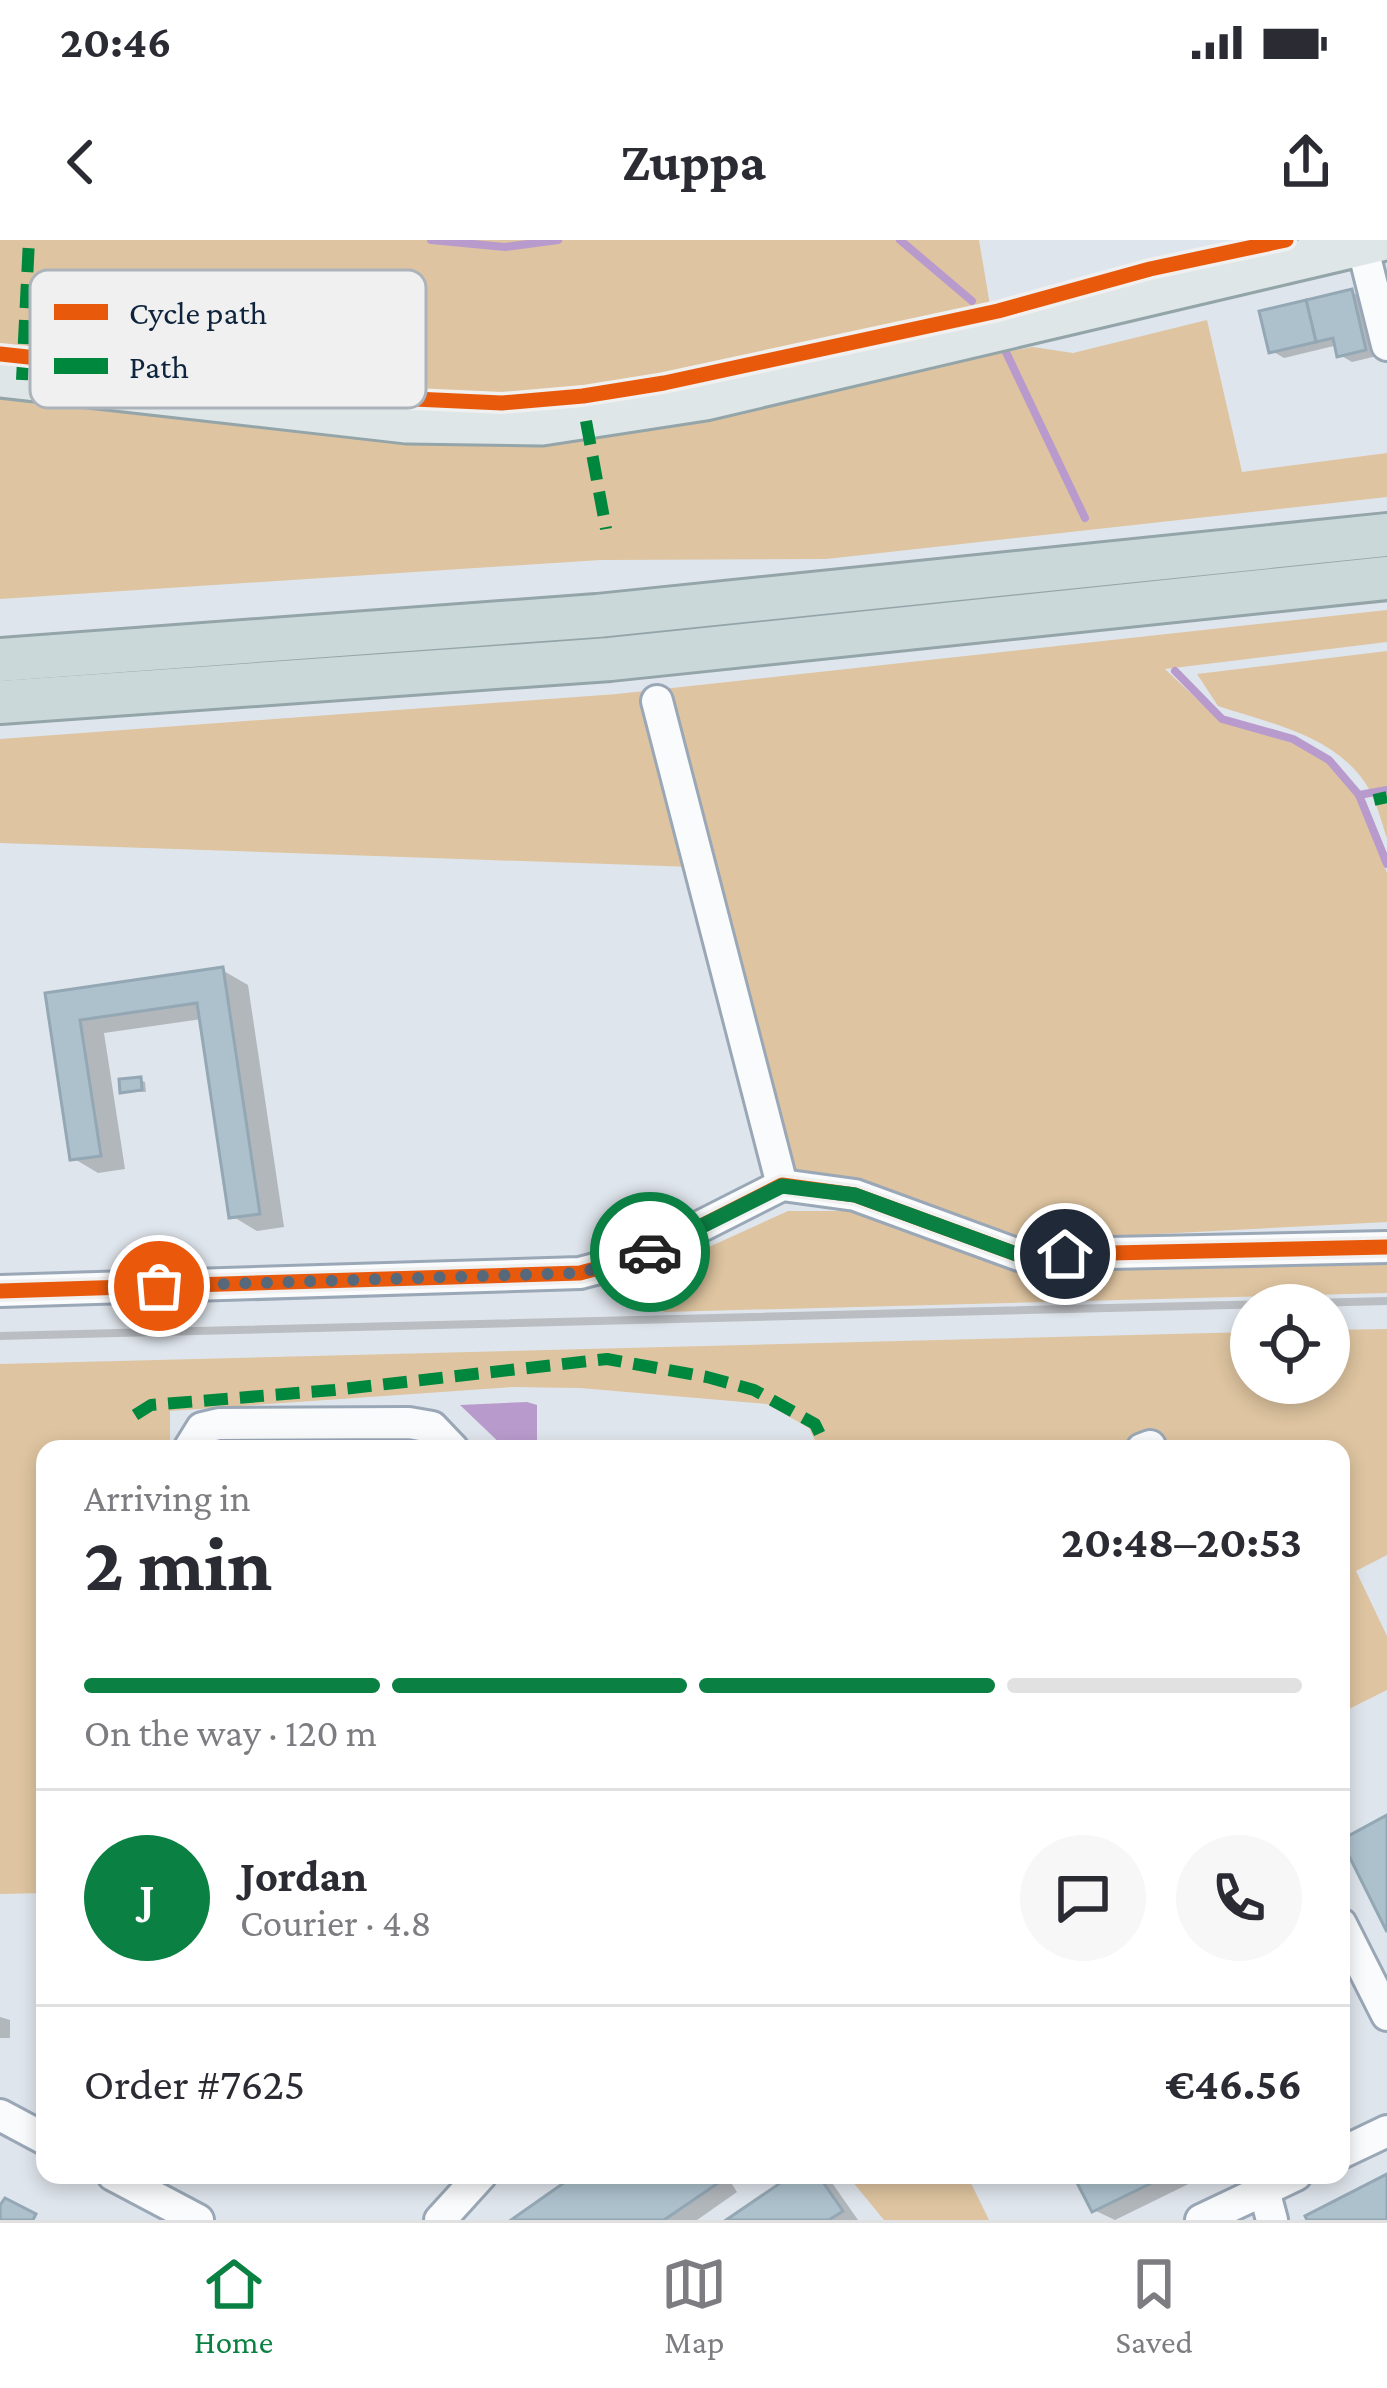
<!DOCTYPE html>
<meta charset="utf-8">
<style>
:root{--surface:#fff;--page:#f7f7f7;--text:#2b2b33;--muted:#7c7c81;--line:#e1e1e2;--accent:#0b8043}
body{margin:0;font-family:"Crimson Pro",serif;background:var(--page);color:var(--text);height:100vh;display:flex;flex-direction:column;font-size:45px;white-space:nowrap}
*{box-sizing:border-box;margin:0}
p{font-size:39px;color:var(--muted)}
.icon{flex:none;width:66px;height:66px;fill:none;stroke:currentColor;stroke-width:2;stroke-linecap:round;stroke-linejoin:round}
.map{position:relative;flex:1;overflow:hidden}
.panel{position:absolute;left:36px;top:1200px;width:1314px;height:744px;display:flex;flex-direction:column;background:var(--surface);border-radius:24px;box-shadow:0 6px 18px #0003}
.panel>*{flex:none}
.tools{position:absolute;left:1230px;top:1044px;display:grid;gap:24px}
.tools a{display:grid;place-items:center;width:120px;height:120px;border-radius:50%;background:var(--surface);box-shadow:0 6px 18px #0003;font-size:60px}
.pin{position:absolute;display:grid;place-items:center;width:102px;height:102px;color:#fff;margin:-51px;border:6px solid #fff;border-radius:50%;box-shadow:0 3px 12px #0007}
.courier{position:absolute;display:grid;place-items:center;width:120px;height:120px;margin:-60px;border:9px solid #0b8043;border-radius:50%;background:#fff;color:#222;box-shadow:0 3px 15px #0007}
.summary em{font-style:normal;font-weight:700}
.summary div{display:flex;flex-direction:column-reverse}
.summary{display:flex;align-items:center;justify-content:space-between;height:204px;padding:0 48px}
h1{font-size:78px;font-weight:700;line-height:90px}
.bar{display:grid;grid-template-columns:repeat(4,1fr);gap:18px 12px;align-content:center;height:144px;padding:0 48px}
.bar i{height:15px;border-radius:9px;background:var(--line)}
.bar .current{background:var(--accent)}
.bar p{grid-column:span 4}
.line{display:flex;align-items:center;gap:30px;padding:0 48px;border-top:3px solid var(--line)}
.line div{flex:1}
.round{display:grid;place-items:center;flex:none;width:126px;height:126px;border-radius:63px;background:var(--page)}
.status{display:flex;justify-content:space-between;align-items:center;height:84px;padding:0 60px;background:var(--surface);direction:ltr}
.status svg{height:33px;fill:currentColor}
header{display:flex;justify-content:space-between;align-items:center;height:156px;padding:0 48px;background:var(--surface);font-size:54px;font-weight:700}
.tab-bar{display:flex;justify-content:space-around;align-items:center;height:168px;border-top:3px solid var(--line);background:var(--surface);font-size:33px;color:var(--muted)}
.tab-bar a{display:grid;justify-items:center;gap:6px}
.tab-bar .current{color:var(--accent)}
.map>svg:first-child{display:block}
</style>
<div class="status"><b>20:46</b><svg viewBox="0 0 49 12"><path d="M0 12V9h3v3zM5 12V6h3v6zM10 12V3h3v9zM15 12V0h3v12zM26 1h20v11H26zM47 4h2v5h-2z"/></svg></div>
<header><svg class="icon" aria-label="back" viewBox="0 0 24 24"><path d="M15 5l-7 7 7 7"/></svg>Zuppa<svg class="icon" aria-label="share" viewBox="0 0 24 24"><path d="M12 15V3M7 8l5-5 5 5M5 13v7h14v-7"/></svg></header>
<div class="map">
<svg width="1387" height="1980" viewBox="0 0 1387 1980">
<rect width="100%" height="100%" fill="#dfe5ec"/>
<g fill="#dec4a0">
<path d="M 0,0 L 979,0 L 998,113 L 1033,107 L 1073,113 L 1207,80 L 1242,232 L 1387,213 L 1387,257 L 826,319 L 600,320 L 0,359 Z"/>
<path d="M 1387,370 L 1387,402 L 1165,429 L 1220,481 L 1293,503 L 1328,522 L 1356,557 L 1387,633 L 1387,982 L 1022,1001 L 856,943 L 791,931 L 693,627 L 0,603 L 0,499 L 617,454 Z"/>
<path d="M 1387,411 L 1387,598 C 1381,581 1376,559 1366,544 C 1334,495 1269,483 1218,466 L 1197,434 Z"/>
<path d="M 788,971 L 850,971 L 1016,1028 L 1387,1022 L 1387,1053 L 664,1072 L 645,1036 Z"/>
<path d="M 1387,1089 L 1387,1315 L 1356,1331 L 1387,1396 L 1387,1450 L 1341,1473 L 1341,1209 L 1158,1209 L 1148,1199 L 1118,1209 L 819,1209 L 809,1188 L 767,1164 L 580,1148 L 513,1147 L 170,1171 L 170,1209 L 45,1209 L 45,1653 L 0,1654 L 0,1124 L 1251,1092 L 1251,1143 L 1329,1143 L 1329,1090 Z"/>
<path d="M 847,1935 L 967,1935 L 989,1980 L 884,1980 Z"/>
</g>
<path fill="#b89bcc" d="M 527,1162 L 537,1165 L 537,1209 L 506,1209 L 460,1165 Z"/>
<g fill="#0003">
<path d="M 1352,52 L 1363,59 L 1377,116 L 1352,122 L 1340,115 L 1338,105 L 1284,118 L 1272,111 Z"/>
<path d="M 222,730 L 248,745 L 284,987 L 257,991 L 232,976 L 202,779 L 104,793 L 125,929 L 98,933 L 73,918 L 48,756 Z"/>
<path d="M 140,840 L 145,842 L 146,852 L 123,851 Z"/>
<path d="M 0,1777 L 10,1780 L 10,1798 L 0,1798 Z"/>
<path d="M 205,1935 L 391,1935 L 391,1936 L 209,1937 Z"/>
<path d="M 581,1935 L 726,1935 L 737,1952 L 697,1980 L 516,1980 Z"/>
<path d="M 797,1935 L 828,1937 L 858,1980 L 732,1980 Z"/>
<path d="M 1077,1935 L 1207,1935 L 1115,1980 L 1094,1970 Z"/>
</g>
<g fill="none" stroke-linecap="round" stroke-linejoin="round">
<g stroke="#b89bcc" stroke-width="8">
<path d="M 431,0 L 505,7 L 558,0"/>
<path d="M 900,0 L 972,61"/>
<path d="M 1004,108 L 1085,278"/>
<path d="M 1175,431 L 1222,479 L 1293,499 L 1329,520 L 1359,555 L 1387,624"/>
<path d="M 1359,555 L 1387,550"/>
</g>
</g>
<g fill="#adc1cd" stroke="#93a8b4" stroke-width="3">
<path d="M 1352,49 L 1366,110 L 1337,117 L 1333,98 L 1316,102 L 1306,60 Z"/>
<path d="M 1306,60 L 1316,102 L 1269,113 L 1259,71 Z"/>
<path d="M 223,727 L 260,974 L 229,978 L 197,763 L 80,780 L 101,916 L 70,920 L 45,753 Z"/>
<path d="M 141,837 L 142,850 L 120,853 L 119,839 Z"/>
<path d="M 410,1199 L 411,1209 L 205,1209 L 204,1204 Z"/>
<path d="M 1387,1575 L 1387,1692 L 1341,1600 Z"/>
<path d="M 1387,1934 L 1387,1980 L 1307,1980 L 1305,1976 Z"/>
<path d="M 575,1935 L 717,1935 L 721,1941 L 664,1980 L 511,1980 Z"/>
<path d="M 792,1935 L 818,1935 L 843,1971 L 829,1980 L 726,1980 Z"/>
<path d="M 1073,1935 L 1168,1935 L 1092,1972 Z"/>
<path d="M 5,1958 L 36,1974 L 33,1980 L 0,1980 L 0,1965 Z"/>
</g>
<g fill="none" stroke-linecap="round" stroke-linejoin="round">
<g stroke="#9aa7b6" stroke-width="36">
<g id="minor">
<path d="M 1362,5 L 1387,105"/>
<path d="M 657,461 L 782,945"/>
<path d="M 0,1051 L 580,1033 L 640,1017 L 782,945 L 855,955 L 1019,1015 L 1387,1007"/>
<path d="M 189,1209 L 202,1188 L 219,1184 L 409,1183 L 432,1187 L 453,1209"/>
<path d="M 1142,1209 L 1150,1206"/>
<path d="M 1341,1684 L 1387,1775"/>
<path d="M 0,1875 L 45,1899"/>
<path d="M 1341,1913 L 1387,1891"/>
<path d="M 113,1935 L 198,1980"/>
<path d="M 1264,1950 L 1272,1980"/>
<path d="M 440,1980 L 481,1935"/>
<path d="M 1201,1980 L 1296,1935"/>
</g>
</g>
<g stroke="#94a5a9" stroke-width="45">
<path id="major" d="M 0,137 L 407,183 L 542,185 L 705,160 L 1385,0"/>
</g>
<g stroke="#94a5a9" stroke-width="48">
<g id="highway">
<path d="M 0,420 L 597,376 L 1387,295"/>
<path d="M 0,462 L 610,419 L 1387,338"/>
</g>
</g>
<use href="#minor" stroke="#fafbfc" stroke-width="30"/>
<use href="#major" stroke="#dee6e7" stroke-width="39"/>
<use href="#highway" stroke="#cbd8d9" stroke-width="42"/>
<path stroke="#babdc1" stroke-width="8" d="M 0,1096 L 1387,1061"/>
<g stroke="#00873e" stroke-width="12" stroke-dasharray="24 12" stroke-linecap="butt">
<path d="M 22,140 L 29,0"/>
<path d="M 586,181 L 606,289"/>
<path d="M 1374,560 L 1387,557"/>
<path d="M 135,1175 L 151,1165 L 334,1150 L 607,1119 L 707,1137 L 754,1150 L 815,1184 L 827,1209"/>
</g>
<g stroke="#f0f0f0" stroke-width="22">
<g id="cycleway">
<path d="M 0,114 L 414,159 L 502,163 L 583,156 L 664,143 L 998,71 L 1150,29 L 1286,0"/>
<path d="M 0,1051 L 580,1033 L 640,1017 L 782,945 L 855,955 L 1019,1015 L 1387,1007"/>
</g>
</g>
<use href="#cycleway" stroke="#e8590c" stroke-width="15"/>
</g>
<g fill="none" stroke-linecap="round" stroke-linejoin="round">
<path stroke="#57687a" stroke-width="12" stroke-dasharray="0 21.6" d="M 159,1046 L 580,1033 L 650,1012"/>
<path stroke="#0b8043" stroke-width="15" d="M 650,1012 L 782,946 L 855,955 L 1019,1015 L 1065,1014"/>
</g>
<rect x="30" y="30" width="396" height="138" rx="18" fill="#f0f0f0" stroke="#acb3ba" stroke-width="3"/>
<rect x="54" y="64" width="54" height="16" fill="#e8590c"/>
<rect x="54" y="118" width="54" height="16" fill="#00873e"/>
<g font-size="33" fill="#0e243c">
<text x="129" y="84">Cycle path</text>
<text x="129" y="138">Path</text>
</g>
</svg>
<div class="tools">
<a><svg class="icon" aria-label="locate" viewBox="0 0 24 24"><circle cx="12" cy="12" r="6"/><path d="M12 2v4M12 18v4M2 12h4M18 12h4"/></svg></a>
</div>
<div class="pin" style="left:159px;top:1046px;background:#ea580c"><svg class="icon" aria-label="bag" viewBox="0 0 24 24"><path d="M5 8h14l-1 12H6zM9 8a3 3 0 0 1 6 0"/></svg></div>
<div class="pin" style="left:1065px;top:1014px;background:#1f2937"><svg class="icon" aria-label="home" viewBox="0 0 24 24"><path d="M3 11l9-7 9 7M6 9v11h12V9"/></svg></div>
<div class="courier" style="left:650px;top:1012px"><svg class="icon" aria-label="car" viewBox="0 0 24 24"><path d="M5 17H2v-5l4-1 3-4h7l3 4 3 1v5h-3M9 17h6M6 11h13"/><circle cx="7" cy="17" r="2"/><circle cx="17" cy="17" r="2"/></svg></div>
<section class="panel">
<div class="summary"><div><h1>2 min</h1><p>Arriving in</p></div><em>20:48–20:53</em></div>
<div class="bar"><i class="current"></i><i class="current"></i><i class="current"></i><i></i><p>On the way · 120 m</p></div>
<div class="line" style="height:216px"><b class="round" style="background:var(--accent);color:#fff">J</b><div><b>Jordan</b><p>Courier · 4.8</p></div><a class="round"><svg class="icon" aria-label="chat" viewBox="0 0 24 24"><path d="M4 5h16v11H9l-5 4z"/></svg></a><a class="round"><svg class="icon" aria-label="phone" viewBox="0 0 24 24"><path d="M5 4h4l2 5-3 2q2 4 5 5l2-3 5 2v4C11 20 4 13 5 4z"/></svg></a></div>
<div class="line" style="height:156px"><div>Order #7625</div><b>€46.56</b></div>
</section>
</div>
<nav class="tab-bar">
<a class="current"><svg class="icon" aria-label="home" viewBox="0 0 24 24"><path d="M3 11l9-7 9 7M6 9v11h12V9"/></svg>Home</a>
<a><svg class="icon" aria-label="map" viewBox="0 0 24 24"><path d="M3 6l6-2 6 2 6-2v14l-6 2-6-2-6 2zM9 4v14M15 6v14"/></svg>Map</a>
<a><svg class="icon" aria-label="saved" viewBox="0 0 24 24"><path d="M7 4h10v16l-5-4-5 4z"/></svg>Saved</a>
</nav>
